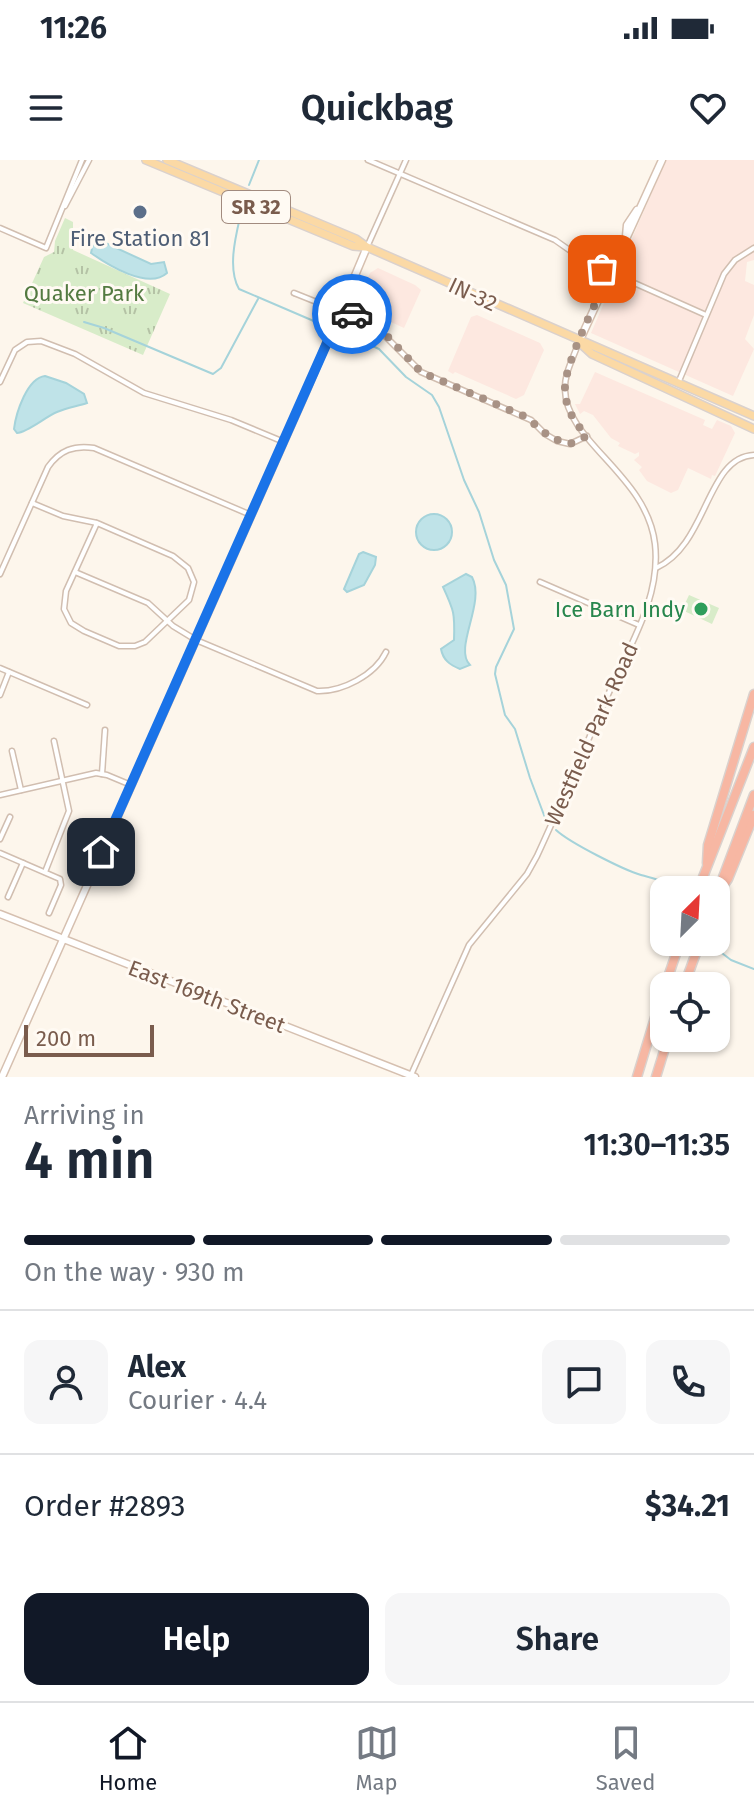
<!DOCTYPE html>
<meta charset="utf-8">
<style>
:root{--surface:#fff;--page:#f6f6f7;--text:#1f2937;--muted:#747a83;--line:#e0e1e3;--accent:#111827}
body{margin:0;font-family:"Fira Sans",sans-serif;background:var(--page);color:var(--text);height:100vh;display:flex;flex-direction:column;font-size:30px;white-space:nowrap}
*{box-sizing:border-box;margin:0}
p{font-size:26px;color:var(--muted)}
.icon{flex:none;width:44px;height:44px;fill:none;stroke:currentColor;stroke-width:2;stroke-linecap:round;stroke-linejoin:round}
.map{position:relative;height:917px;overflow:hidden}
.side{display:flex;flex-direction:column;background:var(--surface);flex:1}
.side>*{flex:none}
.needle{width:52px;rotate:24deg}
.buttons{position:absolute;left:650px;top:716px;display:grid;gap:16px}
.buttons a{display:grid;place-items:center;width:80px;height:80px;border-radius:16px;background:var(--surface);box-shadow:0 2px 6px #0004;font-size:40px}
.scale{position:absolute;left:24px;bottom:20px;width:130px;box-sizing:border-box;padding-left:8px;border:4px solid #7a5c4d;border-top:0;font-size:22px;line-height:28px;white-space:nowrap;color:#7a5c4d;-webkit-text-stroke:6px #fffaf3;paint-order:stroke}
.pin{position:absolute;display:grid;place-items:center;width:68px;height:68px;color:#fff;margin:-34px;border-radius:16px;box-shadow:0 4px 12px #0006}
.courier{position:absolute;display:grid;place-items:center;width:80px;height:80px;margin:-40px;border:6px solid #1a73e8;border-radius:50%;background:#fff;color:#222;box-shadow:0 2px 10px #0007}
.summary em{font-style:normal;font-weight:600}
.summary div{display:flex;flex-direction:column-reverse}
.summary{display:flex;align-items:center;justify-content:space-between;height:136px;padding:0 24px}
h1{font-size:52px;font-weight:600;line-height:60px}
.bar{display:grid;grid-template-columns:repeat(4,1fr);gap:12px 8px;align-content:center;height:96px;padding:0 24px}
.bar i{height:10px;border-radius:6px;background:var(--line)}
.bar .current{background:var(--accent)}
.bar p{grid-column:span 4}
.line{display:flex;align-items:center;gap:20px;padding:0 24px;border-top:2px solid var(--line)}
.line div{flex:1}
.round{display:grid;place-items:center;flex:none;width:84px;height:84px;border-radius:16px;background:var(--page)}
.action{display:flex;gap:16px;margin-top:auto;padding:16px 24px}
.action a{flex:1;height:92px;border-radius:16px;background:var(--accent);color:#fff;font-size:32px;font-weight:600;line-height:92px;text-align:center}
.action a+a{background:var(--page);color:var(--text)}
.status{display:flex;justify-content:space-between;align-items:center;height:56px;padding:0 40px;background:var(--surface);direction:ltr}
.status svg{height:22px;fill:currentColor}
header{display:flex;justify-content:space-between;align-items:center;height:104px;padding:0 24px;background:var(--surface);font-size:36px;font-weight:600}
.menu{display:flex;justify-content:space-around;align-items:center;height:112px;border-top:2px solid var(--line);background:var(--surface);font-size:22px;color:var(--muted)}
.menu a{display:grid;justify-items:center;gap:4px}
.menu .current{color:var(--accent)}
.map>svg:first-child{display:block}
</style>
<div class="status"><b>11:26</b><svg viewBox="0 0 49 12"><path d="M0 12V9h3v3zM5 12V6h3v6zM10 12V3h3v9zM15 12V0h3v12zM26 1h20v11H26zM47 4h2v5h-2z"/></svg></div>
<header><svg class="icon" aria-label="menu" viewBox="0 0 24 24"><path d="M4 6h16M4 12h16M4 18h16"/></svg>Quickbag<svg class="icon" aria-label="heart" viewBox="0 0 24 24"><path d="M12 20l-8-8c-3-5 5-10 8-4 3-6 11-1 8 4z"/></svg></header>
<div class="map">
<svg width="754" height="917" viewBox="0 0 754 917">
<defs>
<pattern id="grass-tufts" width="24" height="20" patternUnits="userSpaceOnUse" patternTransform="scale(2)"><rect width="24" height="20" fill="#d8ecc9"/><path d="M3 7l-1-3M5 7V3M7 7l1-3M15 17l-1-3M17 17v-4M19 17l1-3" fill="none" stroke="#b4c2a5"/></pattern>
</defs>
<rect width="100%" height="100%" fill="#fdf6ec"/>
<g fill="#fde8e0">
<path d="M 666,0 L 754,0 L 754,100 L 747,102 L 745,121 L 754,125 L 754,155 L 745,179 L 754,189 L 733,236 L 591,173 Z"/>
<path d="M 378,108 L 415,125 L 421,130 L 404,168 L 356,146 L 370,113 Z"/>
<path d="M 477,155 L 540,183 L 544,190 L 524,235 L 516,239 L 455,212 L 453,214 L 448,211 L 471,157 Z"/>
<path d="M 595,212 L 705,260 L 703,265 L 712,269 L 717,260 L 731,266 L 735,273 L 715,316 L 712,315 L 711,319 L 688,308 L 678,330 L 671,333 L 647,321 L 639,310 L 642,307 L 634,300 L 639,296 L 639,292 L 635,294 L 618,286 L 620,283 L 611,278 L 593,255 L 584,251 L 580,254 L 575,244 L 580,244 Z"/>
</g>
<path fill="url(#grass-tufts)" d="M 65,58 L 73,62 L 73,90 L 170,134 L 143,195 L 23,143 L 44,97 L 54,92 L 55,81 Z"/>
<path fill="#d8ecc9" d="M 689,435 L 719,448 L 712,464 L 682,450 Z"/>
<g fill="#bfe3e8" stroke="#a5d3da" stroke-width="2">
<path d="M 94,80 L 99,80 L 151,104 L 164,102 L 167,113 C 148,130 108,105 91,93 Z"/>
<path d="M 45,216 L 66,223 L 84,234 L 87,243 C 78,246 67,248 57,252 C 45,257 28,272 17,273 L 14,269 C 16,253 27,218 45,216 Z"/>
<circle cx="434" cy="372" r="18"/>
<path d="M 363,392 L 376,397 L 375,405 L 364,425 L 347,432 L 344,429 L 359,394 Z"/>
<path d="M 466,414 L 472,417 C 486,443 453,488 470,505 L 460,509 C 450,505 443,500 441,489 L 454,480 C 455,453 454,451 443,427 Z"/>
</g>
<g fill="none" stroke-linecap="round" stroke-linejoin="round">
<g stroke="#a5d3da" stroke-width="2">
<path d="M 249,25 L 259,0"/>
<path d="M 241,53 C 236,75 227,108 239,129 L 323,165"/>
<path d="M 84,162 L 104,168 L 213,214 L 221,208 L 258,139"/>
<path d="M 342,172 L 379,189 L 406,217 L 432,235 L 439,247 L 464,320 L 479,352 L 494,400 L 506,425 L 514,469 L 496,507 L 495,514 L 505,555 L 515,569 L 530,618 L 547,663"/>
<path d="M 556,670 C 570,683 624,710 641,715 C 655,719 665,720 676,730"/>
<path d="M 714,787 L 731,800 L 754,809"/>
</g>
<g stroke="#d1beb0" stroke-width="7">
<g id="street">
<path d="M 368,0 L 555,80 L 585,101 L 706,155"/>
<path d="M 65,46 L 89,0"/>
<path d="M 0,68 L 46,88 L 82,0"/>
<path d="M 367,87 L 406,0"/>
<path d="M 294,133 L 339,151"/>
<path d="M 342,149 L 375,166 L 421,212 L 531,260 L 545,274 L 557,281 L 570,284 L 587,276"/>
<path d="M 679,221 L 724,114 L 735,100 L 754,88"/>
<path d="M 0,222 L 15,190 L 27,182 L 41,181 L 75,194 L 144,233 L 231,260 L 284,282"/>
<path d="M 32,343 L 63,356 L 97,363 L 173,396 L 188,408 L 194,422 L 189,440 L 145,482 L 135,486 L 119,486 L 84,471 L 71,463 L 64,449 L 66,431 L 97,363"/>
<path d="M 656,408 C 708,385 706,297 754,295"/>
<path d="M 75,412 L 148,443 L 173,466 L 196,480 L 317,531 C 342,532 375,515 386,492"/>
<path d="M 0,414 L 48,307 C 60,290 74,285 94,288 L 251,355"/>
<path d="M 540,422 L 639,465"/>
<path d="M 0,508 L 87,545"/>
<path d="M 0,535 L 9,512"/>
<path d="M 12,591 L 21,630"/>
<path d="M 102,614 L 105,570"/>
<path d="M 0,635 L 96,613 L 107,615 L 131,625"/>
<path d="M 0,679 L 10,657"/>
<path d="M 0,693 L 60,719 L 61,725 L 49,753"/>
<path d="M 45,712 L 69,651 L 54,581"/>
<path d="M 8,737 L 23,703"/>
<path d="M 411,915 L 469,785 L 527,714 L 537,696 C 563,640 586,584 611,528 C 631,483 661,436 655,384 C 647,315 566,282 565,230 C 564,214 573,199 578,184"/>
</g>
</g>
<g stroke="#d6c0b0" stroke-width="9">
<g id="secondary">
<path d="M 626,76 L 627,65 L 637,50"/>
<path d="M 579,182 L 662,0"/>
<path d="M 0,754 L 415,917"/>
<path d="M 2,917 L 306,232 L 367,87"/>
</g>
</g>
<g stroke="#dad1cd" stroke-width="10">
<g id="primary">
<path d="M 146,0 L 353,86 L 365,87"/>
<path d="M 167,0 L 356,79 L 367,87 L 754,256"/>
<path d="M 580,183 L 592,194 L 754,269"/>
</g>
</g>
<g stroke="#dad1cd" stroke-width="11">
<g id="highway">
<path d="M 707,703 L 708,685 L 754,534"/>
<path d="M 723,726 L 728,719 L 754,655"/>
<path d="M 698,730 L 754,587"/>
<path d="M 716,736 L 754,635"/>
<path d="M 665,826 L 680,782"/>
<path d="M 684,826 L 700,782"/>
<path d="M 637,917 L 664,828"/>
<path d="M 656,917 L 668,878"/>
</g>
</g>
<use href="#street" stroke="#fff" stroke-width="4"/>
<use href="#secondary" stroke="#fff" stroke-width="6"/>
<use href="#primary" stroke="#fbd9a5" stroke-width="7"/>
<use href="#highway" stroke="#f7b7a3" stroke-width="8"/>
</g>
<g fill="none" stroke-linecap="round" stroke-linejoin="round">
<path stroke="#a89285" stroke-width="8" stroke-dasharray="0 14.4" d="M 352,154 L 386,175 L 421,212 L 526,257 L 551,278 L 570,284 L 587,276 C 575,263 566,250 565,231 C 563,205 598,139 610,113 L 602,109"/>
<path stroke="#1a73e8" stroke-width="10" d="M 101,692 L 342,149 L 352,154"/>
</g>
<circle fill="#5c6f8a" stroke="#fffaf3" stroke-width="3" cx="140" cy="52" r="8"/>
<circle fill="#2e9e5b" stroke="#fffaf3" stroke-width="3" cx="701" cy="449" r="8"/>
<g text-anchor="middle" stroke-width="6" stroke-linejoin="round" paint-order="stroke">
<rect fill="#fffaf3" stroke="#a28b7f" stroke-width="2" x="222" y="31" width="68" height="32" rx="6"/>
<g font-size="20" font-weight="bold" fill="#7a5c4d">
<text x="256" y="54">SR 32</text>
</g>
<g font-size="22" fill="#4e5e75" stroke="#fffaf3">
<text x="140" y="86">Fire Station 81</text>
</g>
<g font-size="22" fill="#537a41" stroke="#fffaf3">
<text x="84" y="141">Quaker Park</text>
</g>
<g font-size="22" fill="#7a5c4d" stroke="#fffaf3">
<text transform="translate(473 134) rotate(25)" y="8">IN-32</text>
<text transform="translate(591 574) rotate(-66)" y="8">Westfield Park Road</text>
<text transform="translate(207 836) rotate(21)" y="8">East 169th Street</text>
</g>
<g font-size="22" fill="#27864d" stroke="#fffaf3" text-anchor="end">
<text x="685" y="457">Ice Barn Indy</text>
</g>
</g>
</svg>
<div class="buttons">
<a><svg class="needle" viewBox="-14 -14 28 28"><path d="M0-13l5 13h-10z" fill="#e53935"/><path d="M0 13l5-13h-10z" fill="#747a83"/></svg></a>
<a><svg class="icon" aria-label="locate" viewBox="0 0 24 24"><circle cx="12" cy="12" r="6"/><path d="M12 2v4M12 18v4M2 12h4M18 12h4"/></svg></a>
</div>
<div class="scale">200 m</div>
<div class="pin" style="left:602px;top:109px;background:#ea580c"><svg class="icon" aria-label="bag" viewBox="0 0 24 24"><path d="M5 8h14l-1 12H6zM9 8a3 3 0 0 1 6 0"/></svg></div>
<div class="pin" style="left:101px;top:692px;background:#1f2937"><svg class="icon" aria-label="home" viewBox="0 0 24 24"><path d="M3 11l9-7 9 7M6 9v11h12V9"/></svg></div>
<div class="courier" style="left:352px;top:154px"><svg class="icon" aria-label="car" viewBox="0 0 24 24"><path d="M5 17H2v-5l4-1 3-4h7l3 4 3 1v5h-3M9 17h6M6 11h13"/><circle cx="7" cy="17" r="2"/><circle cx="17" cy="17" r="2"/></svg></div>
</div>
<section class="side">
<div class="summary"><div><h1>4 min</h1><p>Arriving in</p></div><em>11:30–11:35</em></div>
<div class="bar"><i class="current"></i><i class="current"></i><i class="current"></i><i></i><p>On the way · 930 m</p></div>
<div class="line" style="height:144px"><a class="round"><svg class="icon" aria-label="person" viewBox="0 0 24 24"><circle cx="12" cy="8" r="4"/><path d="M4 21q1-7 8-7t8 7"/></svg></a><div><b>Alex</b><p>Courier · 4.4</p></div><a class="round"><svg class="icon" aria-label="chat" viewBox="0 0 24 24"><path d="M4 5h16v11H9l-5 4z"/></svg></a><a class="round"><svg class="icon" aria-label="phone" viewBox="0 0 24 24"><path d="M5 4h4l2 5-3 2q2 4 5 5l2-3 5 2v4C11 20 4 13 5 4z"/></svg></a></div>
<div class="line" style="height:104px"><div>Order #2893</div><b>$34.21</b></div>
<div class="action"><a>Help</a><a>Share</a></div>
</section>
<nav class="menu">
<a class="current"><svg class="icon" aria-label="home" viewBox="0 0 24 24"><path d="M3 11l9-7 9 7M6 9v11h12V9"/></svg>Home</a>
<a><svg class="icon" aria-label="map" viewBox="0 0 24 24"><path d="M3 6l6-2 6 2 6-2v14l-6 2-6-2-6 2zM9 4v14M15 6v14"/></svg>Map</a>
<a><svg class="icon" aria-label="saved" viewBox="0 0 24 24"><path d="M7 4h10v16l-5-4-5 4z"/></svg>Saved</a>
</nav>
